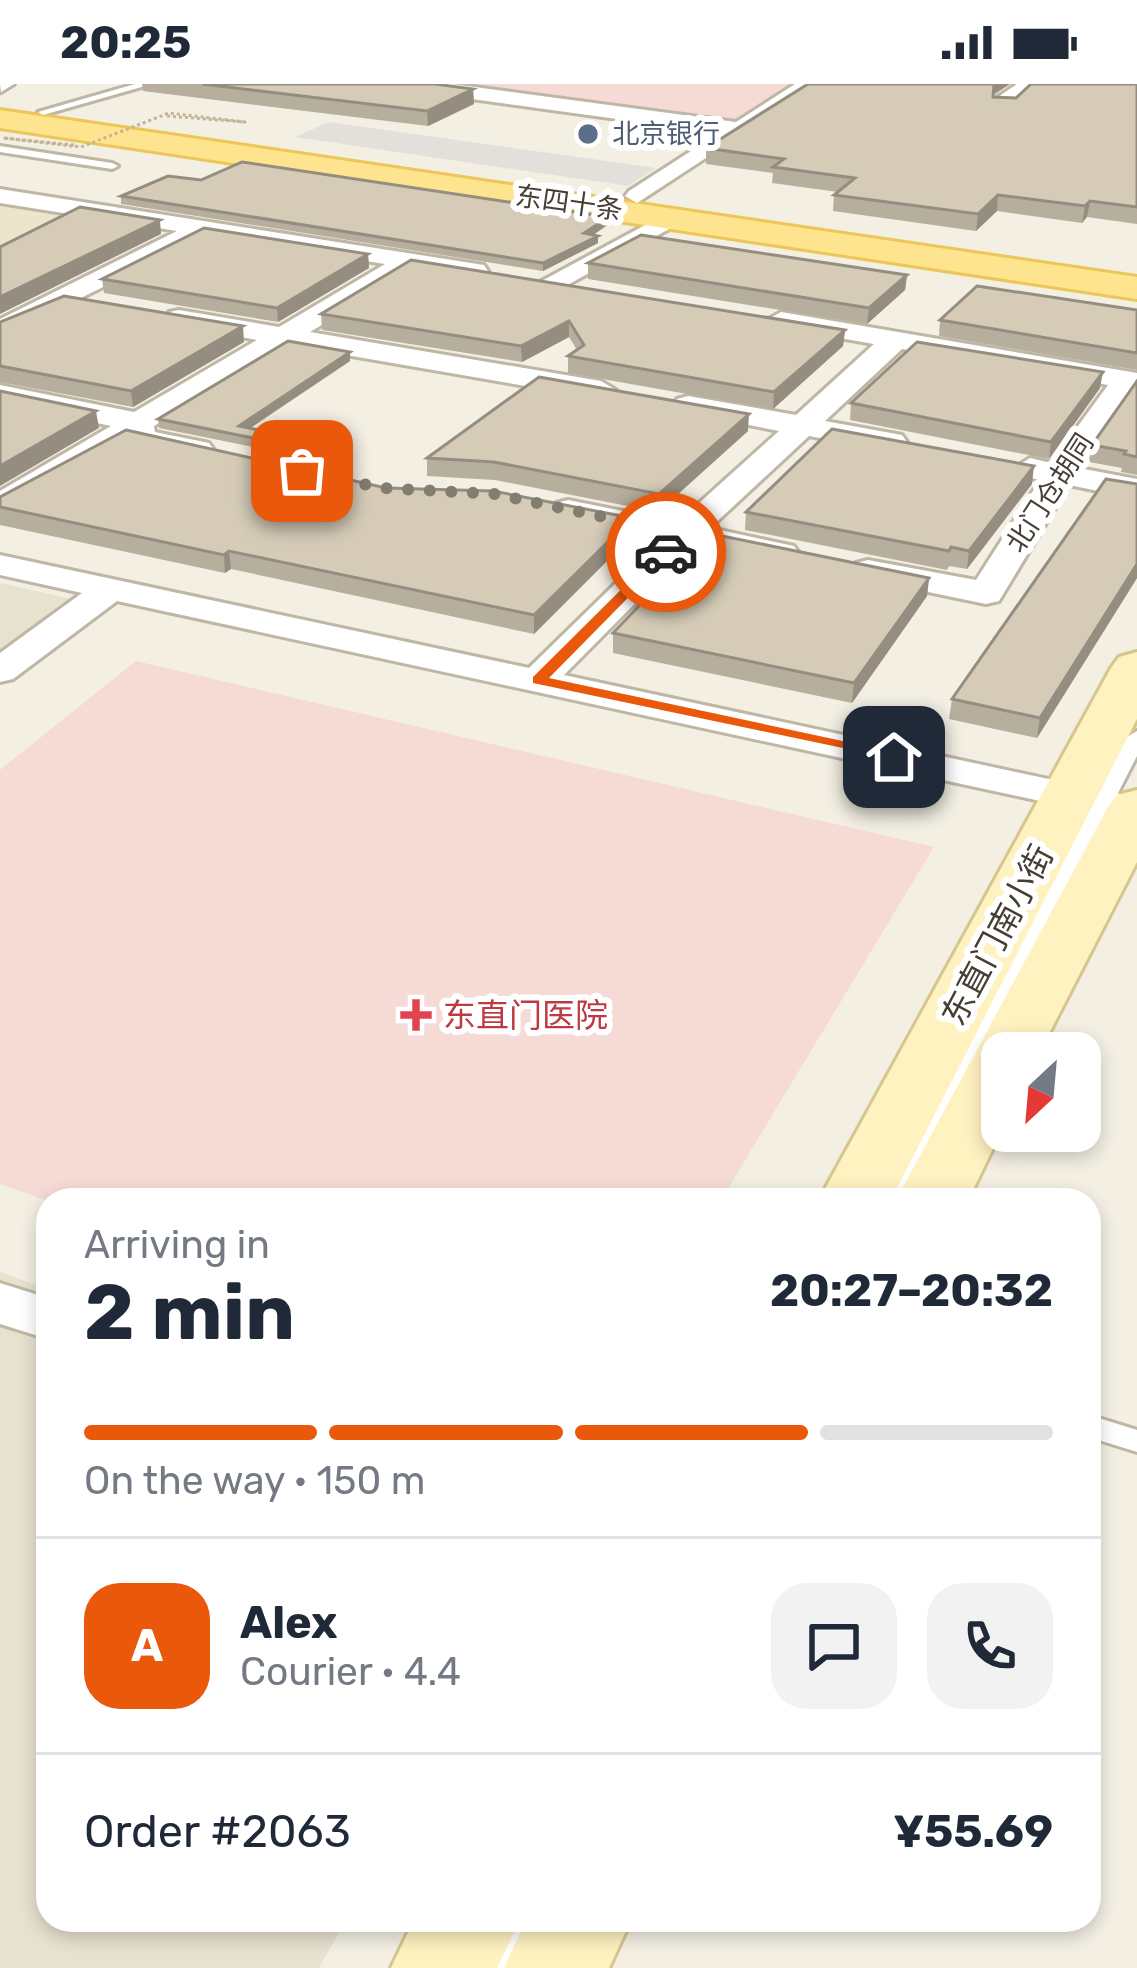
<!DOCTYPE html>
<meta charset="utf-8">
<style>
:root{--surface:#fff;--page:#f2f2f3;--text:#1f2937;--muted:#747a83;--line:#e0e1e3;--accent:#ea580c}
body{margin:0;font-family:Rubik,"Noto Sans SC",sans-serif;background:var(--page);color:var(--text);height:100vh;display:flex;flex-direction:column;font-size:45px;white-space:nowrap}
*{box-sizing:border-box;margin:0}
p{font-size:39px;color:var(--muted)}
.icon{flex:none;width:66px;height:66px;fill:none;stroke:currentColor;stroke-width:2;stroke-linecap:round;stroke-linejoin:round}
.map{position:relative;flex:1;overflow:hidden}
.details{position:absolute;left:36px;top:1104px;width:1065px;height:744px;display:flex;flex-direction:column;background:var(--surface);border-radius:36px;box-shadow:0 6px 18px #0003}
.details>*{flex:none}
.needle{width:78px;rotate:206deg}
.tools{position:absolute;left:981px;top:948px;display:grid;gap:24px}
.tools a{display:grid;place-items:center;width:120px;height:120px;border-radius:24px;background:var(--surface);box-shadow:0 6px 18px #0003;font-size:60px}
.pin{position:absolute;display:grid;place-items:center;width:102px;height:102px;color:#fff;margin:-51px;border-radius:24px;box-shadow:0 6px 18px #0006}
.courier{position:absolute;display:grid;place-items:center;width:120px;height:120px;margin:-60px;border:9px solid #ea580c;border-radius:50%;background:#fff;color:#222;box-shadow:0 3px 15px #0007}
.head em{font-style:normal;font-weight:700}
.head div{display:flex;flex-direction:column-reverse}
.head{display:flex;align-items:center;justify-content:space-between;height:204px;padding:0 48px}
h1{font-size:78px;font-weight:700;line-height:90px}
.bar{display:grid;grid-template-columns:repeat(4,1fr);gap:18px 12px;align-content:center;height:144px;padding:0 48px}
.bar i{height:15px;border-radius:9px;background:var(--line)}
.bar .on{background:var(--accent)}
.bar p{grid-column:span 4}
.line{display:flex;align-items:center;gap:30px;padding:0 48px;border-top:3px solid var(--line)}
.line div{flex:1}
.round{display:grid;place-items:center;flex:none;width:126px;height:126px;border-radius:36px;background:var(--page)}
.status{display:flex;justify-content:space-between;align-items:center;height:84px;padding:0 60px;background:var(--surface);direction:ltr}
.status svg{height:33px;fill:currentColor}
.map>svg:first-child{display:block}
</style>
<div class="status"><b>20:25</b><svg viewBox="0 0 49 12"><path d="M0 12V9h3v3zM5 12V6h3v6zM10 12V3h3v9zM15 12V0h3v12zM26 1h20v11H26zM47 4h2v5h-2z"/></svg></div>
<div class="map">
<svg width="1137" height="1884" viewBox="0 0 1137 1884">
<rect width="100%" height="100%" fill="#f3efe3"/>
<g fill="#e7e1d0">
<path d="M 0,499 L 85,518 L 0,584 Z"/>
<path d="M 0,1188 L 48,1205 L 48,1836 L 346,1836 L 319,1884 L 0,1884 Z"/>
</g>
<path fill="#ede5cb" d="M 0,118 L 69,129 L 0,161 Z"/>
<g fill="#f5dad5">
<path d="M 363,0 L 825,0 L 747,52 Z"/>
<path d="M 136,577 L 934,763 L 721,1116 L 48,1117 L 0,1100 L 0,686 Z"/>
</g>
<path fill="#e3e0dc" d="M 329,38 L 656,84 L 628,102 L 295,53 Z"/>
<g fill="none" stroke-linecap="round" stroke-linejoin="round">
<g stroke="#bfb7a5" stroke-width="6">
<g id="service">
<path d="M 135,0 L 152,0 L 43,31 L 38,28 Z"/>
<path d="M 0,62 L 112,79 L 118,82 L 112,85 L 0,68 Z"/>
<path d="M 1137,647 L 1137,672 L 908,1116 L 882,1116 L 1127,653 Z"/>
<path d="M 1089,1331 L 1137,1346 L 1137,1368 L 1089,1353 Z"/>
<path d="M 504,1836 L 541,1836 L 518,1884 L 480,1884 Z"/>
</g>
</g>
<g stroke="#bfb7a5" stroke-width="6">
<g id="minor">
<path d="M 396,0 L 452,0 L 736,38 L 795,0 L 819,0 L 637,119 L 625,112 L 629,107 L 719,49 L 406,6 Z"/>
<path d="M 1017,0 L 1041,0 L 1011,25 L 995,25 L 995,15 Z"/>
<path d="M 0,105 L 484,181 L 488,187 L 475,195 L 414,185 L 310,248 L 601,297 L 616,306 L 601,315 L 288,261 L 154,342 L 155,348 L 209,359 L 214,366 L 209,373 L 198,375 L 128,358 L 0,431 L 0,407 L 111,342 L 0,319 L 0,301 L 134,328 L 257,256 L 169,240 L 165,234 L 169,228 L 179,226 L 279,243 L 385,180 L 206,152 L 0,254 L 0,235 L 177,147 L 0,119 Z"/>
<path d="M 671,127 L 683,134 L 680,139 L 560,205 L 542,205 L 538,199 Z"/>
<path d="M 781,228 L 1137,289 L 1137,302 L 1079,384 L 1137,395 L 1137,415 L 1069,401 L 999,517 L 986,520 L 856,493 L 851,486 L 856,479 L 868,476 L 976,496 L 1040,396 L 1019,391 L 1014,384 L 1030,374 L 1051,379 L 1108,301 L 902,265 L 825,337 L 902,351 L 907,358 L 902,365 L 891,367 L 809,352 L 710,444 L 794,462 L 799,469 L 794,476 L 782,479 L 693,461 L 564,591 L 1137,714 L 1137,738 L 117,517 L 13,595 L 0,598 L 0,569 L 82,509 L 0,491 L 0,471 L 529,584 L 661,455 L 556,433 L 551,426 L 556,419 L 568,416 L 678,438 L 779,347 L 677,327 L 673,321 L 677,315 L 688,312 L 796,331 L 874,260 L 771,242 L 767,236 Z"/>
<path d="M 0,1199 L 48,1214 L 48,1255 L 0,1240 Z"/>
</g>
</g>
<g stroke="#bfb7a5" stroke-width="6">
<path id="tertiary" d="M 0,0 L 14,0 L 1,8 Z"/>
</g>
<g stroke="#d6c68e" stroke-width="6">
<g id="secondary">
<path d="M 1137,568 L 1137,635 L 891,1116 L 819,1116 L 1111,584 L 1119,573 Z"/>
<path d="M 1137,706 L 1137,778 L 1039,969 L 1002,969 L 1002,1046 L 968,1116 L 896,1116 L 1108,723 L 1117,711 Z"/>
<path d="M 414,1836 L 520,1836 L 497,1884 L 391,1884 Z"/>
<path d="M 526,1836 L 631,1836 L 609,1884 L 504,1884 Z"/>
</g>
</g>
<g stroke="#ecc657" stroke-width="6">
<path id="primary" d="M 0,26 L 1137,193 L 1137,215 L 0,44 Z"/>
</g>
<use href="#service" fill="#fff" fill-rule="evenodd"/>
<use href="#minor" fill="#fff" fill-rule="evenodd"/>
<use href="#tertiary" fill="#fff" fill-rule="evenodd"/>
<use href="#secondary" fill="#fff2c1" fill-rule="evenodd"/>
<use href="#primary" fill="#ffe490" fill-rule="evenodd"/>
<path stroke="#c2b495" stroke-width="3" stroke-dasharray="3 3" stroke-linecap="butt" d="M 74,61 L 3,54 L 81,63 L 169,29 L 245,38 L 167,32"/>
</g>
<g fill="#b7af9d">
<path d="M 142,0 L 435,0 L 473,5 L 474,20 L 428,42 L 143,7 Z"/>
<path d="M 808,0 L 1010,0 L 994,11 L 993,13 L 1016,14 L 1137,0 L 1137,140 L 1087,133 L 1082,139 L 997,127 L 976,147 L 833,127 L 834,111 L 838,108 L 772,99 L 773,89 L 706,80 L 706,64 Z"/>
<path d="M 201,96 L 609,133 L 609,140 L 593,151 L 598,152 L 598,159 L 543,187 L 121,120 L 121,112 Z"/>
<path d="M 368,170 L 369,184 L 278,238 L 104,209 L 102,195 Z"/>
<path d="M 588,179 L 907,191 L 905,206 L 867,240 L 588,195 Z"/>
<path d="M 1137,226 L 1137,286 L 939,252 L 940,236 Z"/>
<path d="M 321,230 L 845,246 L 843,262 L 773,325 L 568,289 L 568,272 L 577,266 L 569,253 L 522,278 L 322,246 Z"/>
<path d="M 0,238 L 244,258 L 133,323 L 0,298 Z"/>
<path d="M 350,268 L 350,277 L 250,344 L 340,372 L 328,378 L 159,344 L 158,335 Z"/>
<path d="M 1137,297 L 1137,391 L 1121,388 L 1122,384 L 1089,378 L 1092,361 Z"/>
<path d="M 1100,304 L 1049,375 L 850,336 L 851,319 Z"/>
<path d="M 748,347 L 658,428 L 495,396 L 427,392 L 427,374 Z"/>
<path d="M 1032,400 L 967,485 L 949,482 L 947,486 L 745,446 L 746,428 Z"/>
<path d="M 1137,400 L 1137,494 L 1037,654 L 949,635 L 952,615 Z"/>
<path d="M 386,404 L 632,452 L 534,550 L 231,485 L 225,489 L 0,441 L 0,413 Z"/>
<path d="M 929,494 L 927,512 L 852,619 L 613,569 L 613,549 Z"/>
</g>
<g fill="#958e80">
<path d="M 994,0 L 1010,0 L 992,11 Z"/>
<path d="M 473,5 L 474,20 L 428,42 L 427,27 Z"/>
<path d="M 998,111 L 997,127 L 976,147 L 978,130 Z"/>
<path d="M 1090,117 L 1087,133 L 1082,139 L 1085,122 Z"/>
<path d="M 609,133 L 609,140 L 584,157 L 584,149 Z"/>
<path d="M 160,136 L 161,150 L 0,230 L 0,213 Z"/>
<path d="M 598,152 L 598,159 L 543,187 L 543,179 Z"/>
<path d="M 368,170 L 369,184 L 278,238 L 277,224 Z"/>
<path d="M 907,191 L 905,206 L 867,240 L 869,224 Z"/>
<path d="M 569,237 L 569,253 L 522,278 L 521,262 Z"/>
<path d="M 243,242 L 244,258 L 133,323 L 131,307 Z"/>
<path d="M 845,246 L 843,262 L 773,325 L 774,308 Z"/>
<path d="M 350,268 L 350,277 L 240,351 L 239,342 Z"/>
<path d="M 1103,288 L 1100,304 L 1049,375 L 1051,358 Z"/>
<path d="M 96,327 L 99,344 L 0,402 L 0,382 Z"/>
<path d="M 749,330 L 748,347 L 658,428 L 659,410 Z"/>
<path d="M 339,363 L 340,372 L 328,378 L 328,369 Z"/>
<path d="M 1034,382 L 1032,400 L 967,485 L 969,467 Z"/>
<path d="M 632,434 L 632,452 L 534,550 L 534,531 Z"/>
<path d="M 229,467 L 231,485 L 225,489 L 224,471 Z"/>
<path d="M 1137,480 L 1137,494 L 1037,654 L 1040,634 Z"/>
<path d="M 929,494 L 927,512 L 852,619 L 854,599 Z"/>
</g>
<g fill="#d5cbb7" stroke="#958e80" stroke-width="3">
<path d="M 202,0 L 435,0 L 473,5 L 427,27 Z"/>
<path d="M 808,0 L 994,0 L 993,13 L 1016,14 L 1031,0 L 1137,0 L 1137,123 L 1090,117 L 1085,122 L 998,111 L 978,130 L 834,111 L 855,94 L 773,83 L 784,75 L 706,64 Z"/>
<path d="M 242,78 L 609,133 L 584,149 L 598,152 L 543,179 L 121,112 L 168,92 L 201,96 Z"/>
<path d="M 80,123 L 160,136 L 0,213 L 0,163 Z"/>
<path d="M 204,144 L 368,170 L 277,224 L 102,195 Z"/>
<path d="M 641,151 L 907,191 L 869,224 L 588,179 Z"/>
<path d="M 411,176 L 845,246 L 774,308 L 568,272 L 584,261 L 569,237 L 521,262 L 321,230 Z"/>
<path d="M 977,202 L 1137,226 L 1137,269 L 940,236 Z"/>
<path d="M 64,212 L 243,242 L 131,307 L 0,282 L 0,238 Z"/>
<path d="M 288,257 L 350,268 L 239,342 L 339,363 L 328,369 L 158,335 Z"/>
<path d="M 917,258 L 1103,288 L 1051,358 L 851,319 Z"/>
<path d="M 539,293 L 749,330 L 659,410 L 494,378 L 427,374 Z"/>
<path d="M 1137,297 L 1137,373 L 1124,370 L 1126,367 L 1092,361 Z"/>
<path d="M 0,307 L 96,327 L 0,382 Z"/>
<path d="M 832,345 L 1034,382 L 969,467 L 951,463 L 949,467 L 746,428 Z"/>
<path d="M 126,346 L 386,404 L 493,407 L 632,434 L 534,531 L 229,467 L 224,471 L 0,423 L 0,413 Z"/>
<path d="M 1106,395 L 1137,400 L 1137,480 L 1040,634 L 952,615 Z"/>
<path d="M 722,452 L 929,494 L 854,599 L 613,549 L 701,457 L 714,459 Z"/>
</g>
<path fill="#ea580c" d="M 662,465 L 673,468 L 549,594 L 894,668 L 900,669 L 900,676 L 533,599 L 533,593 Z"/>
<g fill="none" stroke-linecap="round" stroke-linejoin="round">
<path stroke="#827d71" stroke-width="12" stroke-dasharray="0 21.6" d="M 302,387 L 382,404 L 494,410 L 685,450 L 666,468"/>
</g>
<circle fill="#5c6f8a" stroke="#fff" stroke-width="4.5" cx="588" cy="50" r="12"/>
<path fill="#e0444e" stroke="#fff" stroke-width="4.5" d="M410 913h12v12h12v12h-12v12h-12v-12h-12v-12h12z"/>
<g text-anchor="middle" stroke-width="12" stroke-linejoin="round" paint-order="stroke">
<g font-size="27" fill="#4e5e75" stroke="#fff" text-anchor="start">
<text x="612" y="59">北京银行</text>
</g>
<g font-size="27" fill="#453f33" stroke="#fff">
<text transform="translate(569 119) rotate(8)" y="9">东四十条</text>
<text transform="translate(1050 409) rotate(-57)" y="9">北门仓胡同</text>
</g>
<g font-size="33" fill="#453f33" stroke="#fff">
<text transform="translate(997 851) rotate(-62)" y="12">东直门南小街</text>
</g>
<g font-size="33" fill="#be3a42" stroke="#fff" text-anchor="start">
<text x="443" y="943">东直门医院</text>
</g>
</g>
</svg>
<div class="tools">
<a><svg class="needle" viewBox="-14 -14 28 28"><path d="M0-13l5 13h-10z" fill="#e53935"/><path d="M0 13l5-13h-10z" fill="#747a83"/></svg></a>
</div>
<div class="pin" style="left:302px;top:387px;background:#ea580c"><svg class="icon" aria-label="bag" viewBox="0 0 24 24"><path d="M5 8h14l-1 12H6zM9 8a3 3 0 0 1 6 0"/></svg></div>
<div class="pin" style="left:894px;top:673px;background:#1f2937"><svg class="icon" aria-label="home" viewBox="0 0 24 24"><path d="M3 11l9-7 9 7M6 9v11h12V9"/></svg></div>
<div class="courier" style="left:666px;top:468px"><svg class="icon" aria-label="car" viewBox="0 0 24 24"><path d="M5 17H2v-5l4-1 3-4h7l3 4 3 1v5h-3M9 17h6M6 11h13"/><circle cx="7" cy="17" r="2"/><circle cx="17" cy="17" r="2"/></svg></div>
<section class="details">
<div class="head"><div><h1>2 min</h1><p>Arriving in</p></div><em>20:27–20:32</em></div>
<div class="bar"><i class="on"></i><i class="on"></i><i class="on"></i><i></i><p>On the way · 150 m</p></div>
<div class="line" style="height:216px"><b class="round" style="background:var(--accent);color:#fff">A</b><div><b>Alex</b><p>Courier · 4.4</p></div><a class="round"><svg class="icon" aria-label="chat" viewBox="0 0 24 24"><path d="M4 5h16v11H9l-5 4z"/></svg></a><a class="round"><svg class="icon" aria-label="phone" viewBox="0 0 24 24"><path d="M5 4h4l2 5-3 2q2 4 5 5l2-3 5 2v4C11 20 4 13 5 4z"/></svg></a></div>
<div class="line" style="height:156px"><div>Order #2063</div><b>¥55.69</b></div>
</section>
</div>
